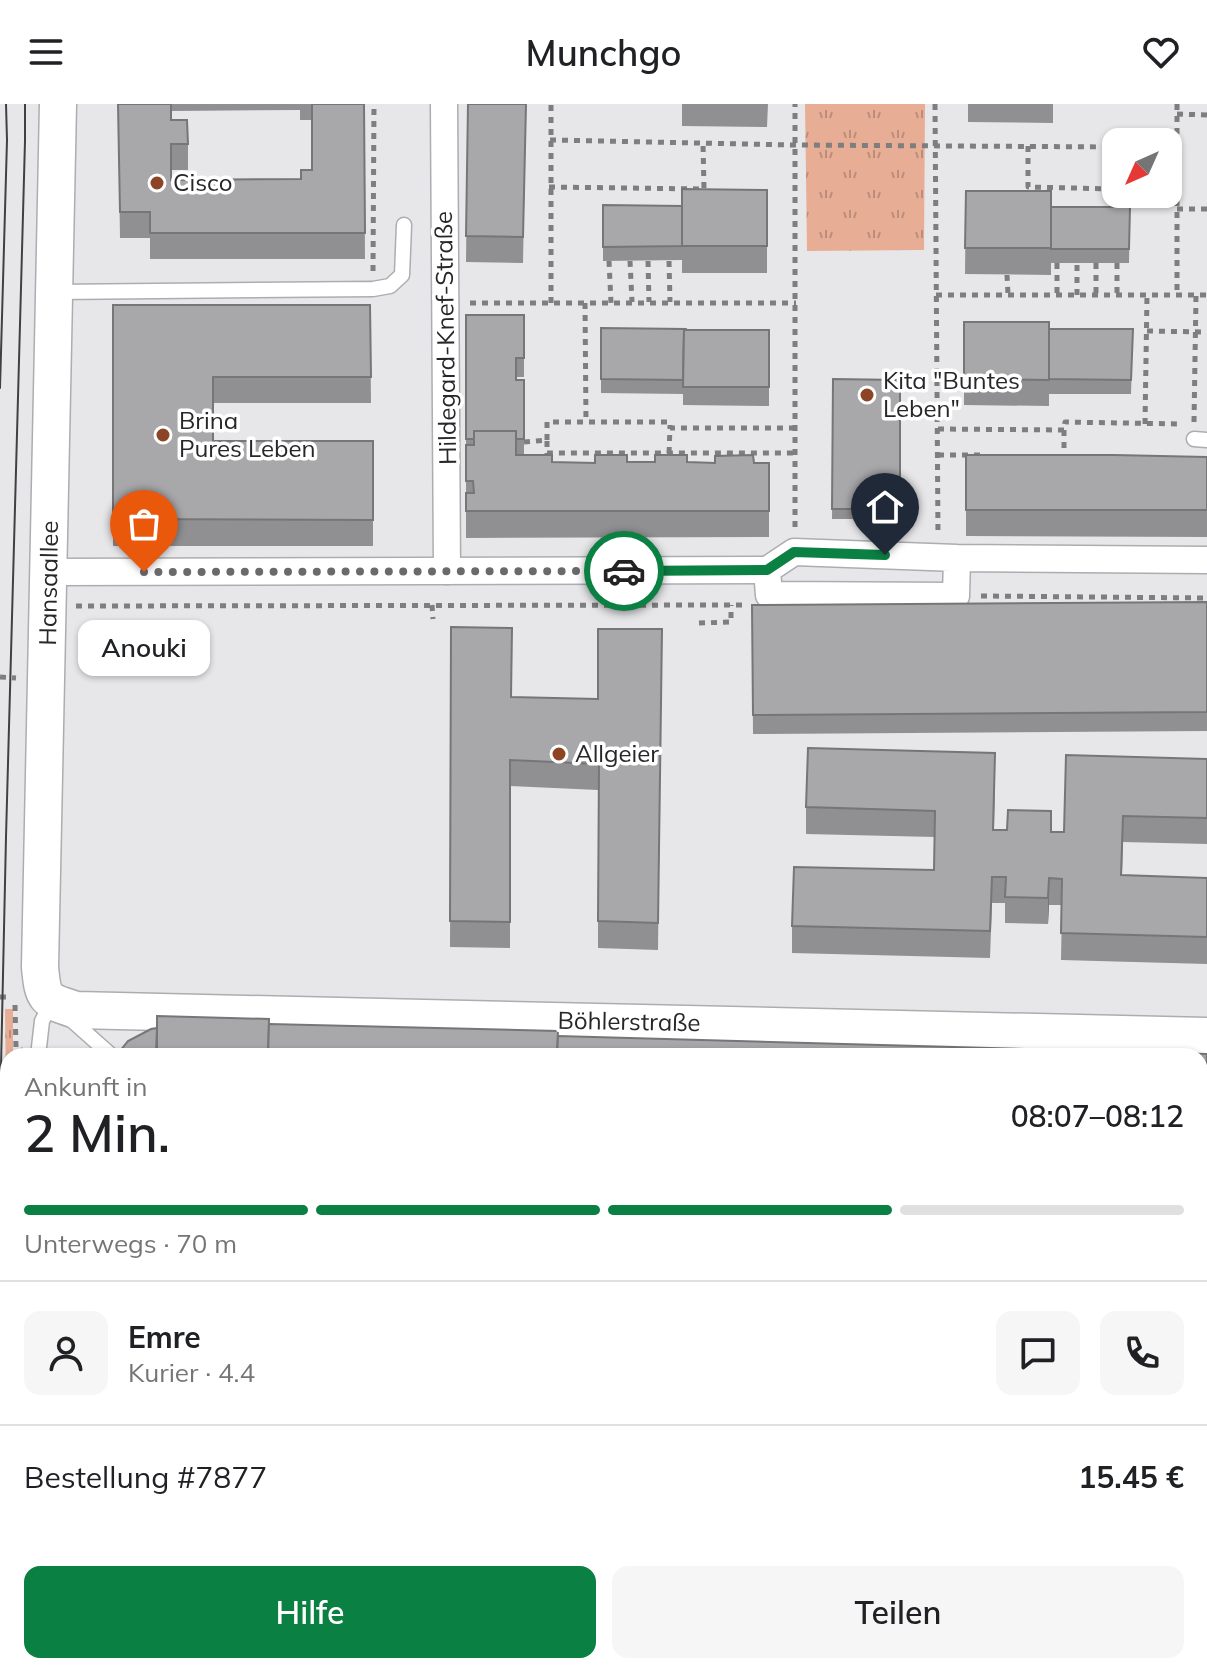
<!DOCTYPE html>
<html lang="de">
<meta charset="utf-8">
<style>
:root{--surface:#fff;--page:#f6f6f6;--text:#202124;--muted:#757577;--line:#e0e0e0;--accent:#0b8043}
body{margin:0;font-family:Mulish,sans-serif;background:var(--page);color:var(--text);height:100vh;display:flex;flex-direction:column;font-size:30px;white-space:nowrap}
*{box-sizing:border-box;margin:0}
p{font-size:26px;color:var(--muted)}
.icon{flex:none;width:44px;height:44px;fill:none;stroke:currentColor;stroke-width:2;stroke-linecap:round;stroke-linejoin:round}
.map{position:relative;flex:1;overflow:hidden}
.drawer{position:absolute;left:0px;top:944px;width:1208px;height:626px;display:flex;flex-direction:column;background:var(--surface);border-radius:24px 24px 0 0;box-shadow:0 2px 6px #0004}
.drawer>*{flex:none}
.needle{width:52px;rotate:225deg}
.tools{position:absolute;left:1102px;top:24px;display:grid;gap:16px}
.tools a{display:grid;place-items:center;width:80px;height:80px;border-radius:16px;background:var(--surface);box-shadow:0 2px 6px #0004;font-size:40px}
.pin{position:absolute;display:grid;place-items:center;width:68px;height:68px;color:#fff;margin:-82px -34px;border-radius:50% 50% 50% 0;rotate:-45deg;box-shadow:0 0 8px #0007}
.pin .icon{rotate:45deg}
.courier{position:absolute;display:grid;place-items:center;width:80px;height:80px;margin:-40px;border:6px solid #0b8043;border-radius:50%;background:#fff;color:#222;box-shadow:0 2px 10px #0007}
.bubble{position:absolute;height:56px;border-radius:16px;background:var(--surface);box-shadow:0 2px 6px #0004;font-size:26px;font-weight:600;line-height:56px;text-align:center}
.summary em{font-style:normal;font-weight:600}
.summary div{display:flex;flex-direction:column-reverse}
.summary{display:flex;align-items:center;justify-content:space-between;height:136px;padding:0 24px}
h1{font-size:52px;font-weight:600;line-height:60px}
.bar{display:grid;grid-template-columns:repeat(4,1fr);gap:12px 8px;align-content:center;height:96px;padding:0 24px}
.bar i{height:10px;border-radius:6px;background:var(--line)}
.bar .on{background:var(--accent)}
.bar p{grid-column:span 4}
.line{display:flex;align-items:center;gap:20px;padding:0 24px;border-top:2px solid var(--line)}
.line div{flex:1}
.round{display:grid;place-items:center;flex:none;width:84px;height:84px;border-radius:16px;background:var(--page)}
.button{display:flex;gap:16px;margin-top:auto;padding:16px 24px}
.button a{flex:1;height:92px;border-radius:16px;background:var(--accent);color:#fff;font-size:32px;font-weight:600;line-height:92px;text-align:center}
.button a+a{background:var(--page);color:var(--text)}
header{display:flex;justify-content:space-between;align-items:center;height:104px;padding:0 24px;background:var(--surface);font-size:36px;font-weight:600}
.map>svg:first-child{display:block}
</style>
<header><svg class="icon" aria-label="menu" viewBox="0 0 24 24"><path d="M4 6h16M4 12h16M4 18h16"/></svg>Munchgo<svg class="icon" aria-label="heart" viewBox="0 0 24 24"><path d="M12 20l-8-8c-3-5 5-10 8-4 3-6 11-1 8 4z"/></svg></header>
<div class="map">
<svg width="1207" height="1569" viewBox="0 0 1207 1569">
<defs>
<pattern id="grass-tufts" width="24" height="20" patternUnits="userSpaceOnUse" patternTransform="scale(2)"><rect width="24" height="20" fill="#e8ad95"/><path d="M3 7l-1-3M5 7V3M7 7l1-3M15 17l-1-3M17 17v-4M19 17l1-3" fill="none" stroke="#bc8d7a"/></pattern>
</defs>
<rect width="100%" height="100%" fill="#e7e7ea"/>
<g fill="url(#grass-tufts)">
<path d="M 805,0 L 925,0 L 924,146 L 807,147 Z"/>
<path d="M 5,905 L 13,905 L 13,948 L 16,952 L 8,952 L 8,1164 Z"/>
<path d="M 1200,1025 L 1207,1026 L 1207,1102 L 1200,1102 Z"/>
</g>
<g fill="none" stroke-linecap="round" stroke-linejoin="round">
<g stroke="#acadb0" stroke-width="17">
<g id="lane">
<path d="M 55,188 L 373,185 L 390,182 L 402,171 L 404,121"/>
<path d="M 1194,335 L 1207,336"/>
<path d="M 67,912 L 112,952"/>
<path d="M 38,952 L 42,917 L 52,898"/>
<path d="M 0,1178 L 8,1177"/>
<path d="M 1200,1329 L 1207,1334"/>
<path d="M 269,1562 L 269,1569"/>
<path d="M 826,1562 L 827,1569"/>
</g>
</g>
<g stroke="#acadb0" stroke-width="29">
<g id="street">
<path d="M 444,0 L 447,467"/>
<path d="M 957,454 L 956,492 L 769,491 L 767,466 L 794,448 L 957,454 L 1207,456"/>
<path d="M 49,468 L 767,466"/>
</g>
</g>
<g stroke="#acadb0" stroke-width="39">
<path id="secondary" d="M 58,0 L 40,863 C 43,896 45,896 76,906 L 1207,932"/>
</g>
<g stroke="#7e7e80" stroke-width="5" stroke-dasharray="6 6" stroke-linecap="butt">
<path d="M 935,0 L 938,431"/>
<path d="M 1177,0 L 1177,191"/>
<path d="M 1177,10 L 1207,11"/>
<path d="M 550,36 L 795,41 L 1116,43"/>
<path d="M 1028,42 L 1028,83 L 1116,85"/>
<path d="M 1168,43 L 1177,43"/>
<path d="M 549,83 L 704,85 L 703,39"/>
<path d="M 1168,85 L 1177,85"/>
<path d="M 1177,105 L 1207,105"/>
<path d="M 609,157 L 611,199"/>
<path d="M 630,157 L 632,198"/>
<path d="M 648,157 L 649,198"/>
<path d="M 669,157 L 670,198"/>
<path d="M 1057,159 L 1057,191"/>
<path d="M 1096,159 L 1096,191"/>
<path d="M 1117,159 L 1117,191"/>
<path d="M 373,167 L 374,0"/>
<path d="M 1007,171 L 1008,191"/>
<path d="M 936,191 L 1207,191"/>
<path d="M 1077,191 L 1077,159"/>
<path d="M 470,199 L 796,199"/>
<path d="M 551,199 L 551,0"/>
<path d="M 585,199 L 586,318"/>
<path d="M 1147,227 L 1207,228"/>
<path d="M 1194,318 L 1196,191"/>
<path d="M 1145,320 L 1147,191"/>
<path d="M 938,325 L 1064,326 L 1065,318 L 1181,320"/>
<path d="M 1064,326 L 1064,352"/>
<path d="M 547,336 L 547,318 L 670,318 L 670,324"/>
<path d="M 524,338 L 547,336 L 547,349 L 795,349"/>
<path d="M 669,349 L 670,324 L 795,324"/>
<path d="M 938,351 L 986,351"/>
<path d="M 795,423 L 795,0"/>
<path d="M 981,492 L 1207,494"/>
<path d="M 432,501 L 433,515"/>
<path d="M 76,502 L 746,501"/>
<path d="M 699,519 L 731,518 L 731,501"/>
<path d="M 0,573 L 16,574"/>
<path d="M 0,893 L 7,893"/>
<path d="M 15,901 L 16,944 L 22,946"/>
<path d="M 1200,1123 L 1207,1123"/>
<path d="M 55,1562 L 55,1569"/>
</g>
<use href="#lane" stroke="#fff" stroke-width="14"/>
<use href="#street" stroke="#fff" stroke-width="26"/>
<use href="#secondary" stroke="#fff" stroke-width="36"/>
<g stroke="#404041" stroke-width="2">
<path d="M 0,284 L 7,36 L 6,0"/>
<path d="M 0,1009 L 6,733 L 25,37 L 25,0"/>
<path d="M 0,1273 L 8,1491"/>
<path d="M 12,1562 L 12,1569"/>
</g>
</g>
<g fill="#909093" fill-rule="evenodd">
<path d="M 118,0 L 364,0 L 365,155 L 150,155 L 150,134 L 120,134 ZM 300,6 L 300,16 L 312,16 L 312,66 L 301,75 L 171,76 L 171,66 L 188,66 L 188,40 L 171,16 L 171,7 Z"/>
<path d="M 468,0 L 526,0 L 523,159 L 466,158 Z"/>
<path d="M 682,0 L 768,0 L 767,23 L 682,22 Z"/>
<path d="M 968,0 L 1053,0 L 1053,19 L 968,18 Z"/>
<path d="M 767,86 L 767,169 L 682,169 L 682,156 L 603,157 L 603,101 L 682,102 Z"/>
<path d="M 966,87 L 1051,103 L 1130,103 L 1129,159 L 1051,159 L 1051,127 L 1051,171 L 965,170 Z"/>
<path d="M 113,201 L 370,201 L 371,299 L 213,299 L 213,337 L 373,337 L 373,442 L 113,442 Z"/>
<path d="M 466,211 L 524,211 L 524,273 L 516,273 L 516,276 L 524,276 L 524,351 L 552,358 L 769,359 L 769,433 L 466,434 Z"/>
<path d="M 964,218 L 1049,225 L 1133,225 L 1131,290 L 1049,290 L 1049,272 L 1049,302 L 964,301 Z"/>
<path d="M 601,224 L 769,226 L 769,302 L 683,301 L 683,289 L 683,290 L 601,289 Z"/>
<path d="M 833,275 L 900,276 L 900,415 L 832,415 Z"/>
<path d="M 966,351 L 1207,353 L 1207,433 L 966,432 Z"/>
<path d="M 1207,498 L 1207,627 L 753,630 L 752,501 Z"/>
<path d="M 451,523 L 511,593 L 598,595 L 662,525 L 658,846 L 598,844 L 598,686 L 510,682 L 510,844 L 450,843 Z"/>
<path d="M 1207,655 L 1207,740 L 1123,738 L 1122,771 L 1207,774 L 1207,860 L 1061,856 L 1062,801 L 1049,801 L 1048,820 L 1005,819 L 1005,799 L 992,799 L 990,854 L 792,849 L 792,822 L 934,766 L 935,733 L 806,730 L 806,703 L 995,676 L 994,726 L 1064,728 Z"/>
<path d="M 269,920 L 558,932 L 1207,950 L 1207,998 L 1200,998 L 1200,952 L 151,925 Z"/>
</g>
<g fill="#767678">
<path d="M 1049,774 L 1049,801 L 1048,820 L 1048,794 Z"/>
<path d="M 1207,1267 L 1207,1272 L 1200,1276 L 1200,1271 Z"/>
</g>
<g fill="#a8a8ab" stroke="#767678" stroke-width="2">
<path d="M 118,0 L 171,0 L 171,16 L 187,16 L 188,40 L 171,40 L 171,76 L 301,75 L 301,66 L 312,66 L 312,0 L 364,0 L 365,129 L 150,129 L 150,108 L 120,108 Z"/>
<path d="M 468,0 L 526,0 L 523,133 L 466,132 Z"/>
<path d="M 682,85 L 767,86 L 767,142 L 682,142 Z"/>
<path d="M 966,87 L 1051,87 L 1051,144 L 965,144 Z"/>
<path d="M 603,101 L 682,102 L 682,142 L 603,143 Z"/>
<path d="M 1051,103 L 1130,103 L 1129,145 L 1051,145 Z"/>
<path d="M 113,201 L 370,201 L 371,273 L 213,273 L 213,337 L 373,337 L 373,416 L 113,415 Z"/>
<path d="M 466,211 L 524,211 L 524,254 L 516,254 L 516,276 L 524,276 L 524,335 L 516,335 L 516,327 L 474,327 L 474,335 L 466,335 Z"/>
<path d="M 964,218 L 1049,218 L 1049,276 L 964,275 Z"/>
<path d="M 601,224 L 685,225 L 684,226 L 683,276 L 601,275 Z"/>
<path d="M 1049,225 L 1133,225 L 1131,276 L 1049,275 Z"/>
<path d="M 684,226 L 769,226 L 769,283 L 683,283 Z"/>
<path d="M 833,275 L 900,276 L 900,405 L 832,405 Z"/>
<path d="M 474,327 L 516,327 L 516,351 L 552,351 L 552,358 L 595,359 L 595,351 L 627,351 L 627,358 L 655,358 L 655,351 L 687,351 L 687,358 L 715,359 L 715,352 L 753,351 L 754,359 L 769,359 L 769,407 L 466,407 L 466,389 L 474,389 L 473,377 L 466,377 L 466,341 L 474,341 Z"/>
<path d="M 966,351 L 1114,351 L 1207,353 L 1207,406 L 966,406 Z"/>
<path d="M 1207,498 L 1207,608 L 753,611 L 752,501 Z"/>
<path d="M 451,523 L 512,524 L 511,593 L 598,595 L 598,525 L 662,525 L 658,819 L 598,817 L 599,660 L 510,656 L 510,818 L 450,817 Z"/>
<path d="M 808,644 L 995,649 L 993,726 L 1007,726 L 1008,706 L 1051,707 L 1051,728 L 1064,728 L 1066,651 L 1207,655 L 1207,714 L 1123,712 L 1121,771 L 1207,774 L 1207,833 L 1061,829 L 1062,775 L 1049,774 L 1048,794 L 1005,793 L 1006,773 L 992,773 L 990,827 L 792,822 L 794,763 L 934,766 L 935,707 L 806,703 Z"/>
<path d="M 157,912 L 269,915 L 268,952 L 157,952 Z"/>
<path d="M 269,920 L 558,927 L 557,952 L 268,952 Z"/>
<path d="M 157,924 L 156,948 L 148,952 L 116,952 L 128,937 L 151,925 Z"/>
<path d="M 558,932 L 1207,950 L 1207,993 L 1200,993 L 1200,952 L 557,952 Z"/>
<path d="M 1207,1167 L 1207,1267 L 1200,1271 L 1200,1172 Z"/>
<path d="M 1207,1350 L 1207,1569 L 958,1569 L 958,1562 L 1200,1562 L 1200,1351 Z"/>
<path d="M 119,1562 L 229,1562 L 230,1569 L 119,1569 Z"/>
<path d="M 488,1562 L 778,1562 L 778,1569 L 489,1569 Z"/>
</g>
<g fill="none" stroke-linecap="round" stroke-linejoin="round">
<path stroke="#6a6a6c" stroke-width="8" stroke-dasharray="0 14.4" d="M 144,468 L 624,467"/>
<path stroke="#0b8043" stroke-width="10" d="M 624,467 L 767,466 L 794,448 L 885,451"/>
</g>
<g fill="#8c4425" stroke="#fff" stroke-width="3">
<circle cx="157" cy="79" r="8"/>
<circle cx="867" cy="291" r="8"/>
<circle cx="163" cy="331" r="8"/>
<circle cx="559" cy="650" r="8"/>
</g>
<g text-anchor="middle" stroke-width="7" stroke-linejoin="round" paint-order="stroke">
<g font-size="24" fill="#272728" stroke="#fff" text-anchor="start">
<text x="173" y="87">Cisco</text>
<text x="883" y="285">Kita "Buntes<tspan x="883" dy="28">Leben"</tspan></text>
<text x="179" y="325">Brina<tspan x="179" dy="28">Pures Leben</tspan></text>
<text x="575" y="658">Allgeier</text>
</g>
<g font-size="24" fill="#272728" stroke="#fff">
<text transform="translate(446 234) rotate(-91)" y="8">Hildegard-Knef-Straße</text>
<text transform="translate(49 479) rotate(-89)" y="8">Hansaallee</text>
<text transform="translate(629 918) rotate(1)" y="8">Böhlerstraße</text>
</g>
</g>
</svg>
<div class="tools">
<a><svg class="needle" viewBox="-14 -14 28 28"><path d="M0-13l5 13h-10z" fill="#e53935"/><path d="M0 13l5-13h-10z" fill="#757577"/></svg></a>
</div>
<div class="pin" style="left:144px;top:468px;background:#ea580c"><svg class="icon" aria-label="bag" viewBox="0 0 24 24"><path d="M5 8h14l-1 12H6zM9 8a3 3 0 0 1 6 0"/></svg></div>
<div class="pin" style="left:885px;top:451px;background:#1f2937"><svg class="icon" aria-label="home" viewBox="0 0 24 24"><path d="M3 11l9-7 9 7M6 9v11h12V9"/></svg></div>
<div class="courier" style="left:624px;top:467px"><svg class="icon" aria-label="car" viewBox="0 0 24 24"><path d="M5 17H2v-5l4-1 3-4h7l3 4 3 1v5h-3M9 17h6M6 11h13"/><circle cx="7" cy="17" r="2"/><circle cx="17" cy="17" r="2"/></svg></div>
<div class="bubble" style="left:78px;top:516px;width:132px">Anouki</div>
<section class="drawer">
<div class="summary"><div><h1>2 Min.</h1><p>Ankunft in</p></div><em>08:07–08:12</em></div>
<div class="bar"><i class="on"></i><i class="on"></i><i class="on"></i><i></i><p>Unterwegs · 70 m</p></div>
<div class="line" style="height:144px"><a class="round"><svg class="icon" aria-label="person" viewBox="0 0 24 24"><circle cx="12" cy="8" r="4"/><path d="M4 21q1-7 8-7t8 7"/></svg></a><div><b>Emre</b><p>Kurier · 4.4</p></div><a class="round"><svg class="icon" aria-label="chat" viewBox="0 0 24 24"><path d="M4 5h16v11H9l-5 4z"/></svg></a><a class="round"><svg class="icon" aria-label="phone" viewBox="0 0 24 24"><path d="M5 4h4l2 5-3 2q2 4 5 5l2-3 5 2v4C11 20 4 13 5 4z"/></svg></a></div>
<div class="line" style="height:104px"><div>Bestellung #7877</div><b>15.45 €</b></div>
<div class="button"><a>Hilfe</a><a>Teilen</a></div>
</section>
</div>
